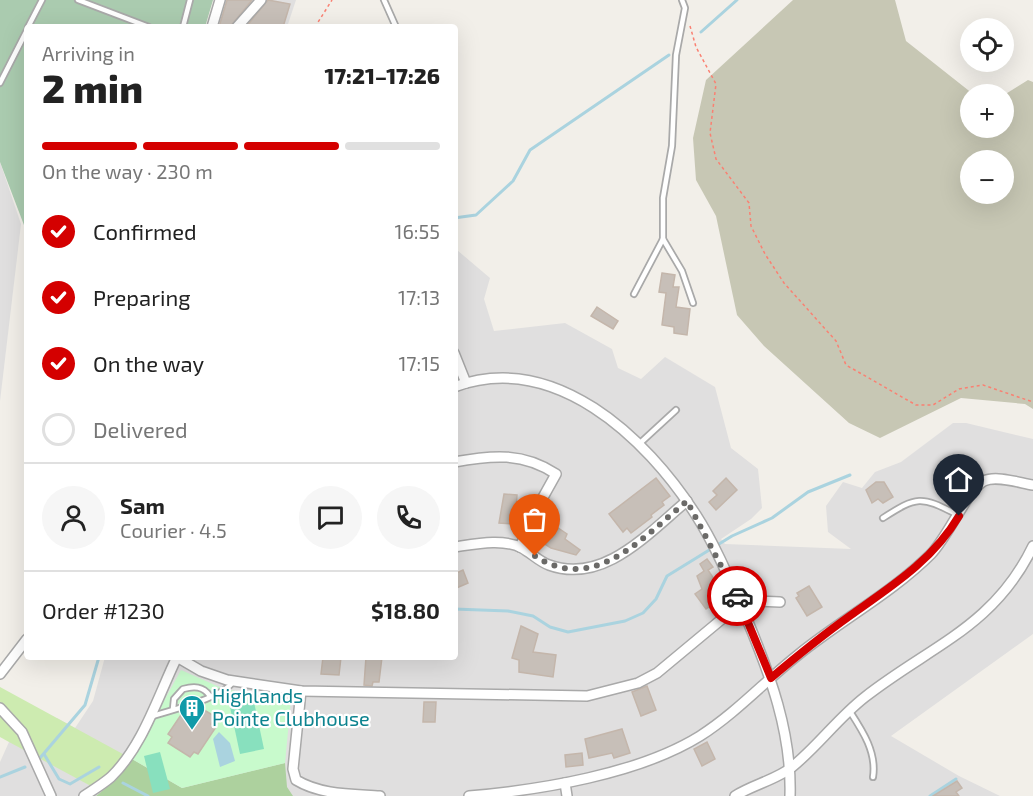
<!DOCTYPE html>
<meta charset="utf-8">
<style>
:root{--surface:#fff;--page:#f6f6f6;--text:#222;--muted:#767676;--line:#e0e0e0;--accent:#d40000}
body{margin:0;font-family:"Exo 2",sans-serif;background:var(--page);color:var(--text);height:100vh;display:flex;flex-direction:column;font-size:22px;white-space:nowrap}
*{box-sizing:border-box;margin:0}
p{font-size:20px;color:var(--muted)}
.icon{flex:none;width:33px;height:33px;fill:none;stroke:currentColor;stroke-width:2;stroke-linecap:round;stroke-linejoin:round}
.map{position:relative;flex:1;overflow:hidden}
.drawer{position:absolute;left:24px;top:24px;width:434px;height:636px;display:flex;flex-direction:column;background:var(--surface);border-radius:6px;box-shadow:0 6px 24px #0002}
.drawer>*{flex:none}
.fabs{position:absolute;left:960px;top:18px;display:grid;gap:12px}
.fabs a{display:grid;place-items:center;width:54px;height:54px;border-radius:50%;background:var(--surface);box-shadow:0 6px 24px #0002;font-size:30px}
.pin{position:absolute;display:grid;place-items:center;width:51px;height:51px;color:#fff;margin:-62px -26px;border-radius:50% 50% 50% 0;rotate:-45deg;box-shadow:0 0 6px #0007}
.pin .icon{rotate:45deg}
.courier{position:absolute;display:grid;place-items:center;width:60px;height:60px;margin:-30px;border:4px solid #d40000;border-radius:50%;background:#fff;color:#222;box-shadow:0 2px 8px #0007}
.summary em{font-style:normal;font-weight:800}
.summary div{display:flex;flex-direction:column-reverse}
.summary{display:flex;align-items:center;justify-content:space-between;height:102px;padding:0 18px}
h1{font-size:39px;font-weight:800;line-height:45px}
.bar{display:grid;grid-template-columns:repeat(4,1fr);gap:9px 6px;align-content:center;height:72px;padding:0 18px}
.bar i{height:8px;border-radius:4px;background:var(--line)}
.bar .current{background:var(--accent)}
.bar p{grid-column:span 4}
.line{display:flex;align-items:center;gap:15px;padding:0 18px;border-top:2px solid var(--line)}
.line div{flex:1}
.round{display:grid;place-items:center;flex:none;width:63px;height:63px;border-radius:32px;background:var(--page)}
ol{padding:0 18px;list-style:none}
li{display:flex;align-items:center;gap:18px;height:66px}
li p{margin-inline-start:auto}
li .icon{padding:6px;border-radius:50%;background:var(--accent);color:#fff;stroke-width:4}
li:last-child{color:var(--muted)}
li i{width:33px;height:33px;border:3px solid var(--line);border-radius:50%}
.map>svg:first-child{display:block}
</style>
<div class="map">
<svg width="1033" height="796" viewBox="0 0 1033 796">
<rect width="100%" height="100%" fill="#f2efe9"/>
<g fill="#e0dfdf">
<path d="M 217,0 L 296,0 L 287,27 L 210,27 Z"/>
<path d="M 0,162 L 21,224 L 0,401 Z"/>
<path d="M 457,250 L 490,278 L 484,299 L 494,331 L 565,323 L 612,349 L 618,368 L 641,379 L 665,357 L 715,387 L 731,448 L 758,469 L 762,508 L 751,519 L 721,539 L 725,544 L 851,549 L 828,532 L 826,506 L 843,482 L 862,488 L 875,472 L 901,462 L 953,423 L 966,423 L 1033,439 L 1033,634 L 891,736 L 959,776 L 1000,796 L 0,796 L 0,762 L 9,742 L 57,718 L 75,728 L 93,701 L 105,657 L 454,657 L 455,251 Z"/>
</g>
<path fill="#c7c7b4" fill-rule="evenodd" d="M 793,0 L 895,0 L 906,41 L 973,94 L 970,128 L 1004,128 L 1004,95 L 1028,80 L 1033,82 L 1033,409 L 1025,404 L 961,398 L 880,438 L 849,423 L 764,346 L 737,315 L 716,216 L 696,180 L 693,138 L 706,80 ZM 970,160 L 1004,160 L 1004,194 L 970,194 Z"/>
<path fill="#cdebb0" d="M 0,687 L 132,759 L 102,792 L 9,742 L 0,737 Z"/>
<path fill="#add19e" d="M 132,759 L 182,788 L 285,763 L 287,787 L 293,796 L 96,796 L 116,780 Z"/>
<path fill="#aacbaf" d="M 0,0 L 213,0 L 205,27 L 27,27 L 27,233 L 0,162 Z"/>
<path fill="#c8facc" d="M 181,670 L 224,689 L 291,700 L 285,763 L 182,788 L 132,759 Z"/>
<g fill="#88e0be">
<path d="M 254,702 L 264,749 L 240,754 L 230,707 Z"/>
<path d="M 160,752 L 170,789 L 153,793 L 144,756 Z"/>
</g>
<path fill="#aad3df" d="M 219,732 L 230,743 L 235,761 L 220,767 L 213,739 Z"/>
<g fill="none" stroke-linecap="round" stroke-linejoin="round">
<g stroke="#aad3df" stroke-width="3">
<path d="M 701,32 L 737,0"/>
<path d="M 454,218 L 476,215 L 513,181 L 530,150 L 669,55"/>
<path d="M 454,609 L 508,611 L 533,616 L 550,627 L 568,632 L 625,621 L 643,613 L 656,599 L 667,576 L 732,536 L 772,518 L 808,492 L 850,475"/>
<path d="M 44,754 L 59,779 L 70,784 L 99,767"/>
<path d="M 40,758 L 85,705 L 99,657"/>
<path d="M 0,777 L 25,767"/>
<path d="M 123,783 L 148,796"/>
<path d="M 930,796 L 956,779"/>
</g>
</g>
<g fill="#c7bfb8" stroke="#c4b6ab" stroke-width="1.5">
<path d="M 227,0 L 252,0 L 230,27 L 219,27 Z"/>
<path d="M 268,0 L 290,4 L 283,27 L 246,27 Z"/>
<path d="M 662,273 L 675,275 L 673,287 L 679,287 L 676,307 L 690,309 L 687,335 L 674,333 L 674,327 L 662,325 L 666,293 L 659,292 Z"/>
<path d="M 597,307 L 618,321 L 613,329 L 591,316 Z"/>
<path d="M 656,478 L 670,496 L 662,502 L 664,505 L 651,515 L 652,517 L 631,533 L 627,528 L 623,532 L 609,514 Z"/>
<path d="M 726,478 L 737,490 L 716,510 L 709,502 L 717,495 L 713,491 Z"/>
<path d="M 876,482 L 884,482 L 893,497 L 883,503 L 878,499 L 872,503 L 866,490 Z"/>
<path d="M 504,494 L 517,495 L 515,524 L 499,523 Z"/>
<path d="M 542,517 L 567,534 L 565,539 L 580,550 L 576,555 L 551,548 L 532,536 Z"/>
<path d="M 707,559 L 713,567 L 708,570 L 718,585 L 714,588 L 721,598 L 706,609 L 695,594 L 702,589 L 697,576 L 704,571 L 700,564 Z"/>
<path d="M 463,570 L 468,583 L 454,589 L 454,574 Z"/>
<path d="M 809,586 L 822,607 L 807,616 L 796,598 L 799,596 L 797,593 Z"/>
<path d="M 521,626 L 538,634 L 533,652 L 556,655 L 553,677 L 519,672 L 519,660 L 512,658 Z"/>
<path d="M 323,657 L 341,657 L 339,675 L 321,674 Z"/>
<path d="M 366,657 L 382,657 L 379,682 L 373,682 L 372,686 L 364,685 Z"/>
<path d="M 647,686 L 656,710 L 641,716 L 632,692 Z"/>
<path d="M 424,702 L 436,702 L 435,722 L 423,722 Z"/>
<path d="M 199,707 L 216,717 L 211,724 L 216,727 L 198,754 L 194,752 L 190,757 L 168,743 L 172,737 L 168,734 L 183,712 Z"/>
<path d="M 622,729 L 630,753 L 614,758 L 612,753 L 589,758 L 585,739 Z"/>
<path d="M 707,742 L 715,759 L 702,766 L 694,749 Z"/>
<path d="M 582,753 L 583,765 L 566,767 L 565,755 Z"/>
<path d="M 957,781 L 962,788 L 956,792 L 959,796 L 933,796 Z"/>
</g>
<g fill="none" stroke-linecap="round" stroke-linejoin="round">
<g stroke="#a9a9a9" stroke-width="8">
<g id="service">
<path d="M 78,0 L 149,27"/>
<path d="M 384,0 L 396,27"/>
<path d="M 28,27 L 42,0"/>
<path d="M 183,27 L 190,0"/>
<path d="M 0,83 L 27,30"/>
<path d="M 663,239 L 682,271 L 693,303"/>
<path d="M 634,294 L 663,239 L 663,198 L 672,146 L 676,55 L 685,8 L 682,0"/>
<path d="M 638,445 L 676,410"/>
<path d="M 883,518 C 917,496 921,496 956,514"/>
<path d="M 173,709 L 174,699 L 183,689 C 194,686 203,686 210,696"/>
<path d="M 849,710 C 862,730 877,752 873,777"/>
<path d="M 153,716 C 174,709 221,699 234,681"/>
</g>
</g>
<g stroke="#a9a9a9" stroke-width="12">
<g id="minor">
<path d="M 212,27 L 220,0"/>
<path d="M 237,27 L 261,0"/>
<path d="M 454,353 L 466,383"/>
<path d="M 454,387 C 554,350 646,437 696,515 C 716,546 731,583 746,617 C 770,674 792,733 790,796"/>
<path d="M 454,462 C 492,455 523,452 556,474 L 536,510 L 520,547"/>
<path d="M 454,547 C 475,544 503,538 522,548 C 531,553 540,562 549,565 C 604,585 649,532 687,501"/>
<path d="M 177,657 L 201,671 L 227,680 L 301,691 L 587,696 L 638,683 L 657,673 L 740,604 L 759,601 L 780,602"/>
<path d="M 0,674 L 27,639"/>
<path d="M 301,691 L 293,769 L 296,780 C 321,795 351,794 380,796"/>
<path d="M 0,708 L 22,732 L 51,796"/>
<path d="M 565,783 L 567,796"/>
<path d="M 84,796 C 93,790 103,784 111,777 C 143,746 158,696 177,657"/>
<path d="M 469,796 C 540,790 639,774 700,736 C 736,713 765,681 798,655 C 841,620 892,593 931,554 C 948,537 968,489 984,481 C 996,475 1020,483 1033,485"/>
<path d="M 735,796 C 752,785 778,779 792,767 C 818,746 838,718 865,697 C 930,646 994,627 1033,546"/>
</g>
</g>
<g stroke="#fa8072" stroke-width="1.5" stroke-dasharray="3 3" stroke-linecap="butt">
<path d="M 690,26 L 696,47 L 716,84 L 710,133 L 716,159 L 749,203 L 751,226 L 765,254 L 784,283 L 836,341 L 846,365 L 916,405 L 933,405 L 959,389 L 983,385 L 1033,402"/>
<path d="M 315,27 L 332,0"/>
</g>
<use href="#service" stroke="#fff" stroke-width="4.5"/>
<use href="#minor" stroke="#fff" stroke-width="9"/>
</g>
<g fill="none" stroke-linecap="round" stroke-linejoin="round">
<path stroke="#6b6a68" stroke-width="6" stroke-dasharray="0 10.8" d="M 535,556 C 594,595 643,537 687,501 L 737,596"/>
<path stroke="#d40000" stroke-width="8" d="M 737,596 L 771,678 C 797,656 823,635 851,615 C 892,586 933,560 959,516"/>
</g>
<defs>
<g id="building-pin" transform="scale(1.35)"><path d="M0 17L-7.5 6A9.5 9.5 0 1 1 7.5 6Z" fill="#0f9aa8" stroke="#fff"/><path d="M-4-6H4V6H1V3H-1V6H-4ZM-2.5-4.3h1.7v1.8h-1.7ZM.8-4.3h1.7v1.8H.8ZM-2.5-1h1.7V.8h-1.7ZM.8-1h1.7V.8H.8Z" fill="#fff"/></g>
</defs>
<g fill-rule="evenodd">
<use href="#building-pin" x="192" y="708"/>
</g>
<g text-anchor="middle" stroke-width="4.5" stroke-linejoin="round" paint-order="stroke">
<g font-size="20" fill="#0d838f" stroke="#fff" text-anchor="start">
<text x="212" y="703">Highlands<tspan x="212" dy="23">Pointe Clubhouse</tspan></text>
</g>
</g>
</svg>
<div class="fabs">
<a><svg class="icon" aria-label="locate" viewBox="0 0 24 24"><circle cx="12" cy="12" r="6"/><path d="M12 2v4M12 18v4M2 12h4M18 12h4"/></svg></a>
<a>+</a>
<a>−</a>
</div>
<div class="pin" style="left:535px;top:556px;background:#ea580c"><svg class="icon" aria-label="bag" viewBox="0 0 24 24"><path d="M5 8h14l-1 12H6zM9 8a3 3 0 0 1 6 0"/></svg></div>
<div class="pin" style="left:959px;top:516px;background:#1f2937"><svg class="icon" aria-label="home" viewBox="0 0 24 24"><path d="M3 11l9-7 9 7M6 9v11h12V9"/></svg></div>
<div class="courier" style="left:737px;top:596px"><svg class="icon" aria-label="car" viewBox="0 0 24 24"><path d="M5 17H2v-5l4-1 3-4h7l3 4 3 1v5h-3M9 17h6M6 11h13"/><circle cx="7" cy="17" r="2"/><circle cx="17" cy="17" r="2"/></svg></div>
<section class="drawer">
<div class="summary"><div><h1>2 min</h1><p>Arriving in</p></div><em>17:21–17:26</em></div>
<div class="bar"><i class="current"></i><i class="current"></i><i class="current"></i><i></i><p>On the way · 230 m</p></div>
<ol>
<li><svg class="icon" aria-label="check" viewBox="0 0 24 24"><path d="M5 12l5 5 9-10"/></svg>Confirmed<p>16:55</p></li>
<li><svg class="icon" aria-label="check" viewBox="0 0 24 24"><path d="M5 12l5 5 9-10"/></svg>Preparing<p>17:13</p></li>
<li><svg class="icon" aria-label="check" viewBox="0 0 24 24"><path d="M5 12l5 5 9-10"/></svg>On the way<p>17:15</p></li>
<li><i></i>Delivered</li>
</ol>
<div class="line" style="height:108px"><a class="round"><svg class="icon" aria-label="person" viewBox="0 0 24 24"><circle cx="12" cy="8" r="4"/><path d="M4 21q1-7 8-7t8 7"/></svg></a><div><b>Sam</b><p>Courier · 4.5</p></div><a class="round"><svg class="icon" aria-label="chat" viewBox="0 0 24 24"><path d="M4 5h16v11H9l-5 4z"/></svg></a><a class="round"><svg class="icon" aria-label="phone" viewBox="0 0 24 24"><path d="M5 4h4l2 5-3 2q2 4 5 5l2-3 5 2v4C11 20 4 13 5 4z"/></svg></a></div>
<div class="line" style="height:78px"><div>Order #1230</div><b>$18.80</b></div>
</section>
</div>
